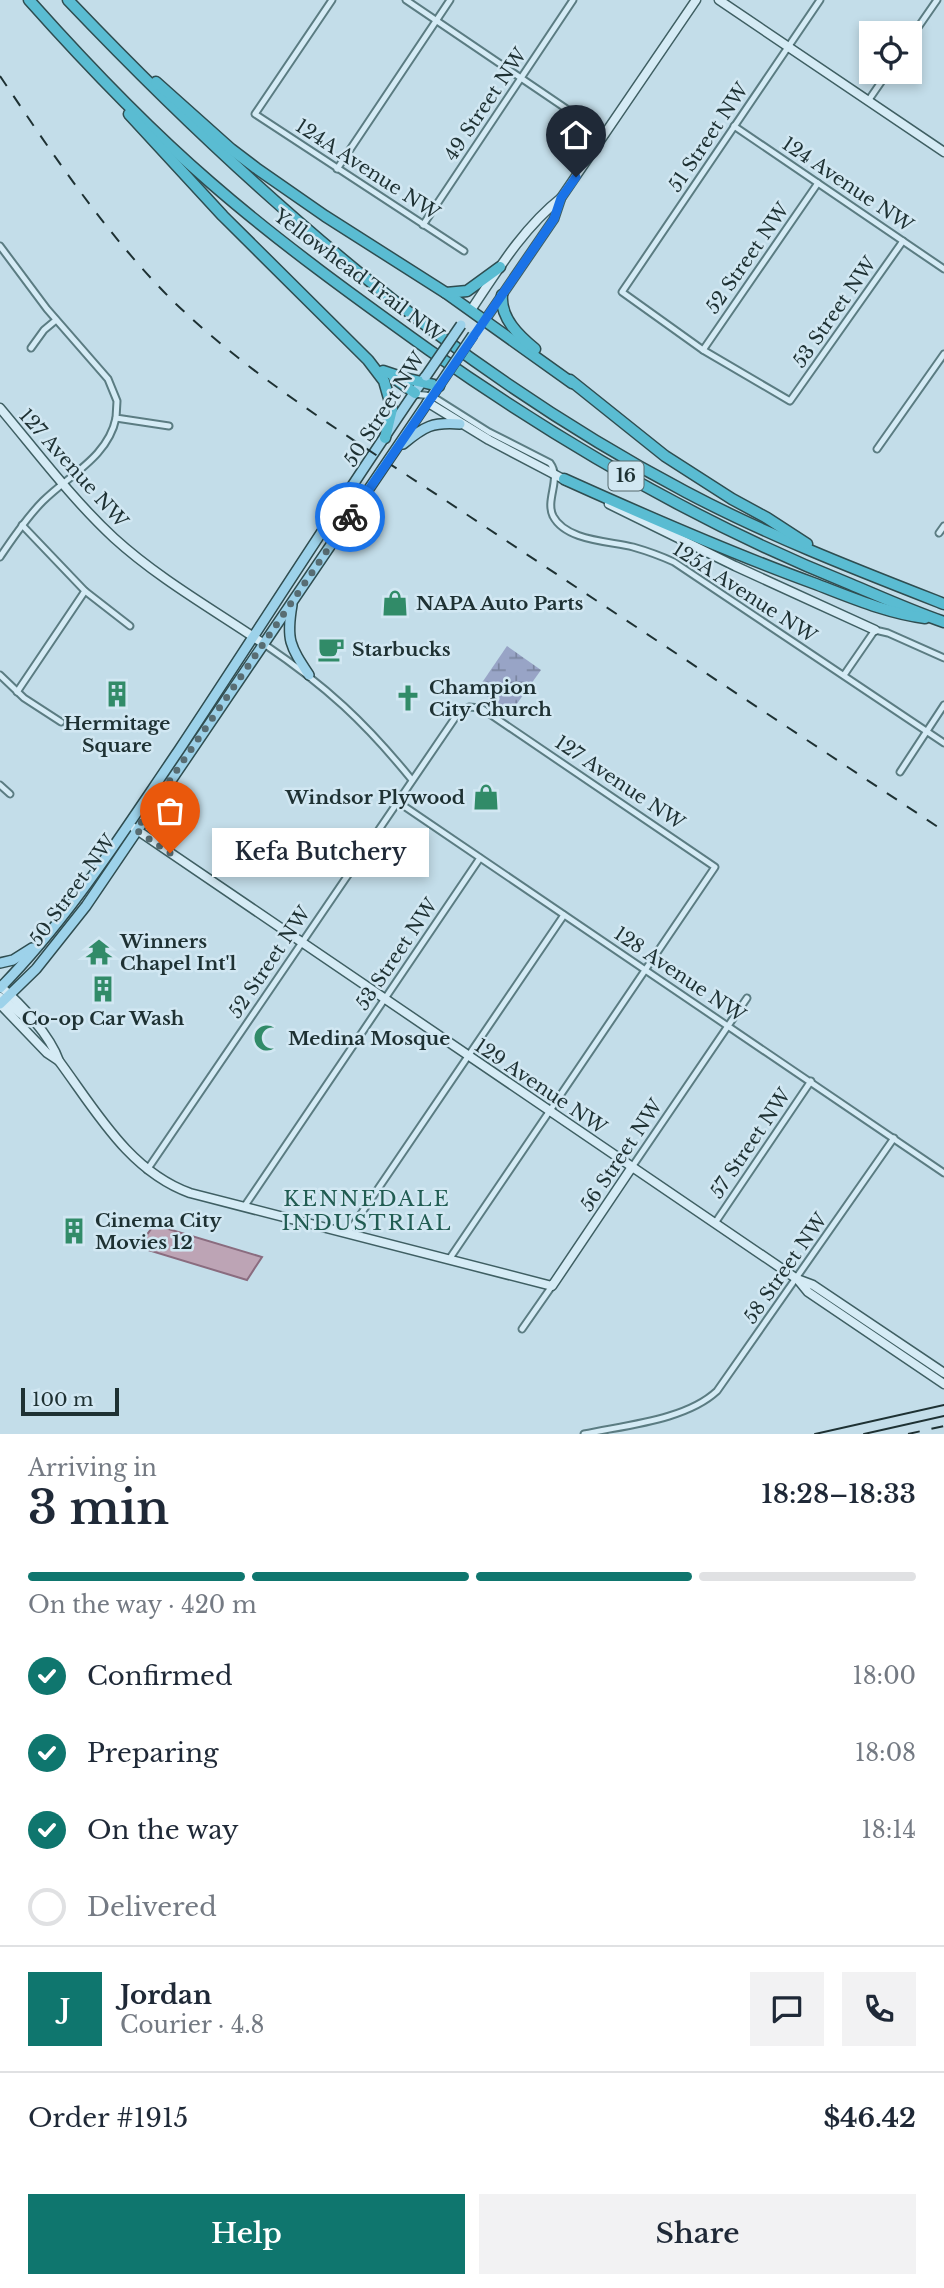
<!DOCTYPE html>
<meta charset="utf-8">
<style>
:root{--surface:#fff;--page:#f2f2f3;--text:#1f2937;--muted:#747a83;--line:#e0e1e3;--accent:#0f766e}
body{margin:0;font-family:"Libre Baskerville",serif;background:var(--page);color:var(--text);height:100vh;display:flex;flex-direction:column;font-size:26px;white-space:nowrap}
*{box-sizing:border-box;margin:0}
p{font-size:23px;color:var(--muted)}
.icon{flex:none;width:38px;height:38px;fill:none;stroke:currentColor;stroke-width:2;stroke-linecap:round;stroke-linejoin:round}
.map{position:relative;height:1434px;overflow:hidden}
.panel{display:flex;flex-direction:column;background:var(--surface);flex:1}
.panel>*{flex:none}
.fabs{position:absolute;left:859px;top:21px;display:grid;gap:14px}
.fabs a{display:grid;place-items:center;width:63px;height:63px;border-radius:0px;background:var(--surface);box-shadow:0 4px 10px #0003;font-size:35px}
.scale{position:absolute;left:21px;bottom:18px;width:98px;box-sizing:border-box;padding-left:7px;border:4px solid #1e3133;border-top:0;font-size:19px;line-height:24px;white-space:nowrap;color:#1e3133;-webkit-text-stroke:5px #d1e7f2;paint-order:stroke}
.pin{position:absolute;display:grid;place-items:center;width:60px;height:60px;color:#fff;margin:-72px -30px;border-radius:50% 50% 50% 0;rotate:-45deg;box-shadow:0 0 7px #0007}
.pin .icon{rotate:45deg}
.courier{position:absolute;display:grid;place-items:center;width:70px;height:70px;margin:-35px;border:5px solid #1a73e8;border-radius:50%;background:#fff;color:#222;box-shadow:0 2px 9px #0007}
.bubble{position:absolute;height:49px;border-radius:0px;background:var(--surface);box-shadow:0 4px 10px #0003;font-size:23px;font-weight:600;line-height:49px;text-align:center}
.summary em{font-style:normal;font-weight:600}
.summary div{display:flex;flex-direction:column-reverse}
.summary{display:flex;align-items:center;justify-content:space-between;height:119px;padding:0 28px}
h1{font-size:46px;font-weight:600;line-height:52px}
.bar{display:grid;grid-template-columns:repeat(4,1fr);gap:10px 7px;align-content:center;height:84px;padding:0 28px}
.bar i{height:9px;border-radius:5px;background:var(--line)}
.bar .on{background:var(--accent)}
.bar p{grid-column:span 4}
.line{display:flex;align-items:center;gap:18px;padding:0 28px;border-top:2px solid var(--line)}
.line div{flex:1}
.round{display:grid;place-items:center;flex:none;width:74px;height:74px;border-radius:0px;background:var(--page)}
ol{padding:0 28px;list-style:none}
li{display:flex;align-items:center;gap:21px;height:77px}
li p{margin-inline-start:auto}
li .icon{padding:7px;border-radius:50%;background:var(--accent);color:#fff;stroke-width:4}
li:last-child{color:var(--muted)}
li i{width:38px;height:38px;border:4px solid var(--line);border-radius:50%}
.primary-button{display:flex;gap:14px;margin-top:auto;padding:14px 28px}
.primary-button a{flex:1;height:80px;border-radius:0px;background:var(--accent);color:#fff;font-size:28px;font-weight:600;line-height:80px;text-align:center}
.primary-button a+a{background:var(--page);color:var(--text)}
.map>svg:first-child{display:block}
</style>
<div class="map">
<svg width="944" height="1434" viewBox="0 0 944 1434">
<defs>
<pattern id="wetland-marsh" width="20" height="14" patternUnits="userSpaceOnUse" patternTransform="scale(1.75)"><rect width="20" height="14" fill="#98a4c6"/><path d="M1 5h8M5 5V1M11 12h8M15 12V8" fill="none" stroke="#7b86a1"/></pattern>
</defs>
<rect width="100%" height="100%" fill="#c3dde9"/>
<path fill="url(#wetland-marsh)" d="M 507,646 L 541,670 L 511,712 L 477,690 Z"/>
<path fill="#bda4b5" stroke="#8a6c7f" stroke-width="2" d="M 154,1225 L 155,1225 L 262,1257 L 247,1280 L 138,1247 Z"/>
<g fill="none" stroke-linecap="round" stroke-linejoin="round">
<g stroke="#5b7c82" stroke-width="9">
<g id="street">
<path d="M 332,0 L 255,114 L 464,251"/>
<path d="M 406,0 L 605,135"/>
<path d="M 820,0 L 622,292 L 703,350 L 790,401 L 903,241"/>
<path d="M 910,39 L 937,0"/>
<path d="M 868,101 L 888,72"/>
<path d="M 734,126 L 944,269"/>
<path d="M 337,169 L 450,0"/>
<path d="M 423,225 L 573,0"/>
<path d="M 0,246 L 47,309 L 108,379 L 117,401 L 116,418 L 169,426"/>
<path d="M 31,348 L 44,330 L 56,320"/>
<path d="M 703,350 L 818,183"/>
<path d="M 415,394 L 432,396 L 489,432 L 550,463 C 562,479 545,499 553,516 C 566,541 609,541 633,547 C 647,551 661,556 674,562 L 944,743"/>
<path d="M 877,449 L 944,354"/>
<path d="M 22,525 L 85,591 L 130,626"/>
<path d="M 939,533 L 944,526"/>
<path d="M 0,557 C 13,538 26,518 43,501 C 69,475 108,457 116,418"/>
<path d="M 264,644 C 326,686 365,722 412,780"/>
<path d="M 0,675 L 24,698 L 61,722"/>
<path d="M 844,675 L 875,630 L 888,633 L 944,658"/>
<path d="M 17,692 L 85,591"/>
<path d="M 900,772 L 944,705"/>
<path d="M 0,785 L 10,794"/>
<path d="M 398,802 L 944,1173"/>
<path d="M 632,1167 L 747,998"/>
<path d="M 147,1170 L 457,715 L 469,707 L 481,708 L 715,867 L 450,1258"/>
<path d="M 244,1207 L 480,858"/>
<path d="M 715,1223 L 811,1081"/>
<path d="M 348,1233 L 564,915"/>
<path d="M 522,1329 L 552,1286"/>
<path d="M 584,1434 C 626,1425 686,1420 717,1391 L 894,1138"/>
</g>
</g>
<g stroke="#3f5f63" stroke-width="11">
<g id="secondary">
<path d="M 719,0 L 944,152"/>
<path d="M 471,310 C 497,271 524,227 561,198"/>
<path d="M 485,320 L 554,219 L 561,198 L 696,0"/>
<path d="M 427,402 L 489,440 L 567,481"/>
<path d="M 0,408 C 37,452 72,499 114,538 C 159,579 214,610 264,644"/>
<path d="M 609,504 L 735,566 L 875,630"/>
<path d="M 134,828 L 797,1279 L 813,1285 L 944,1373"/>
<path d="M 0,986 C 21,1004 50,1035 59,1061 C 96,1111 129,1171 190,1193 L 552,1286 L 632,1167"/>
<path d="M 0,997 L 26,1018"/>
<path d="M 0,1004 L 47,1053 L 59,1061"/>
<path d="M 799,1281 L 808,1292 L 944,1384"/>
</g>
</g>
<g stroke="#2f4d50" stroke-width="12">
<g id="primary">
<path d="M 403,444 C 425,426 432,422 460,424"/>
<path d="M 292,605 C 286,640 290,646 309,675"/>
<path d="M 0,963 L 13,960 L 32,948"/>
<path d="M 0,988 C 70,917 123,832 179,750 C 261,626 341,500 425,377"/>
<path d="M 0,1004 L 36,969 L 86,906 L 440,384"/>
</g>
</g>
<g stroke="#2f4d50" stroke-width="13">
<g id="highway">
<path d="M 29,0 C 86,64 146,127 211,183 C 280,243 355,297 429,350 C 561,443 700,524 850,584 C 881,597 912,611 944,622"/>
<path d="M 68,0 C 251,192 451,368 686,492 C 769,536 857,570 944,604"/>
<path d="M 156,82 L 231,149 L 256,168 L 325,216 L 446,293 L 572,383"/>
<path d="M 129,114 L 223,216 L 368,360 L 384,381 L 392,409 L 385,438"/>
<path d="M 446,293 L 467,291 L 500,267"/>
<path d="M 502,295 C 500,318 519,336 535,349"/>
<path d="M 383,371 L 404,378 L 439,386"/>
<path d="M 394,378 L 415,393"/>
<path d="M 570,380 L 665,456 L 732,499 L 767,518 L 807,544"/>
<path d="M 564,479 C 646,516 728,552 813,583 C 850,597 886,613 925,618"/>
</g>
</g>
<use href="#street" stroke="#d5ebf5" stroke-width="5"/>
<use href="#secondary" stroke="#d5ebf5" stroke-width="8"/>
<use href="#primary" stroke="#9dd2ea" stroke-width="9"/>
<use href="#highway" stroke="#5abcd2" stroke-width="10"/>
<g stroke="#1e3133" stroke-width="2">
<path d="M 815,1434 L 944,1405"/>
<path d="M 864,1434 L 944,1416"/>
</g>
<g stroke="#1e3133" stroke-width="2" stroke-dasharray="12 12" stroke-linecap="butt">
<path d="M 0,76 C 54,156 107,236 176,304 C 263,387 369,449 469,516 C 627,621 786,726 944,831"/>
<path d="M 908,1434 L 944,1426"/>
</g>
<g stroke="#2f4d50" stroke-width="12" stroke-linecap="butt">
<g id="primary-bridge">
<path d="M 426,376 L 461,325"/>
<path d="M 440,384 L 473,335"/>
</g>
</g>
<use href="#primary-bridge" stroke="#9dd2ea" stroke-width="9"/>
</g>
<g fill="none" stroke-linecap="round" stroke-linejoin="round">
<path stroke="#586d73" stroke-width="7" stroke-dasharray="0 12.6" d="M 170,853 L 136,830 L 350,517"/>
<path stroke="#1a73e8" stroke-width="9" d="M 350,517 L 554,219 L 561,198 L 576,177"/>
</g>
<defs>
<g id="shop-bare" transform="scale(2.1)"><path d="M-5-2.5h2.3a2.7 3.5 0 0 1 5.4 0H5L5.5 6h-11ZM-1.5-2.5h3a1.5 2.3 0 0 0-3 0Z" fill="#318b68" stroke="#d1e7f2" stroke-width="2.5" paint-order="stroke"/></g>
<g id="cafe-bare" transform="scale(2.1)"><path d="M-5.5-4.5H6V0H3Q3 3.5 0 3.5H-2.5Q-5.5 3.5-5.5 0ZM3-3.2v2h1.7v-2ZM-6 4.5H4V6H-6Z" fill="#318b68" stroke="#d1e7f2" stroke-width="2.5" paint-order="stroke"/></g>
<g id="building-bare" transform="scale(2.1)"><path d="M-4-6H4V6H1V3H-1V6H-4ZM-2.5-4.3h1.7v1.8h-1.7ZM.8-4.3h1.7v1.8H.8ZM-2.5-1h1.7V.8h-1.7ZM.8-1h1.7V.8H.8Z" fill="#318b68" stroke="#d1e7f2" stroke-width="2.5" paint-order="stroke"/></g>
<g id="church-bare" transform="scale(2.1)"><path d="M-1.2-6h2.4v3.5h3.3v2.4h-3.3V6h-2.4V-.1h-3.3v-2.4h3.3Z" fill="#318b68" stroke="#d1e7f2" stroke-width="2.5" paint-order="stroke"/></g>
<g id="temple-bare" transform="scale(2.1)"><path d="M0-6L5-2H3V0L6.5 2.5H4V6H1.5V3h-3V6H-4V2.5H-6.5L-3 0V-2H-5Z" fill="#318b68" stroke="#d1e7f2" stroke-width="2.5" paint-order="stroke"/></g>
<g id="mosque-bare" transform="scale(2.1)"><path d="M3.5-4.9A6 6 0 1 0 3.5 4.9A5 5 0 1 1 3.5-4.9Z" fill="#318b68" stroke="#d1e7f2" stroke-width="2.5" paint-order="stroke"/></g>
</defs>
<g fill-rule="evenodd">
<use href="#shop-bare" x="395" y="603"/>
<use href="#cafe-bare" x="331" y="649"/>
<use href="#building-bare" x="117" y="694"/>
<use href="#church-bare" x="408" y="698"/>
<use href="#shop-bare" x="486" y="797"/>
<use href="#temple-bare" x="99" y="952"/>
<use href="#building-bare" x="103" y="989"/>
<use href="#mosque-bare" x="267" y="1038"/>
<use href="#building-bare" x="74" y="1231"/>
</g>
<g text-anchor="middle" stroke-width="5" stroke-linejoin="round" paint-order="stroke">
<rect fill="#d1e7f2" stroke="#54686c" stroke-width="2" x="608.5" y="461.5" width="35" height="29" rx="5"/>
<g font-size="18" font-weight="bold" fill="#1e3133">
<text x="626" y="482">16</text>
</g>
<g font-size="19" fill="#1e3133" stroke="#d1e7f2">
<text transform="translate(485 104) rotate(-56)" y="7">49 Street NW</text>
<text transform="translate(708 137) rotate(-56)" y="7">51 Street NW</text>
<text transform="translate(368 169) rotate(33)" y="7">124A Avenue NW</text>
<text transform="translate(848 184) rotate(34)" y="7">124 Avenue NW</text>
<text transform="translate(747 258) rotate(-55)" y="7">52 Street NW</text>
<text transform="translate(359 275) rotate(37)" y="7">Yellowhead Trail NW</text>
<text transform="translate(834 312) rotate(-55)" y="7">53 Street NW</text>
<text transform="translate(384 409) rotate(-57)" y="7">50 Street NW</text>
<text transform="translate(74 468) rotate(48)" y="7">127 Avenue NW</text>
<text transform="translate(745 592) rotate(33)" y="7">125A Avenue NW</text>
<text transform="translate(620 782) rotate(34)" y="7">127 Avenue NW</text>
<text transform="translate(72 890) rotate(-54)" y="7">50 Street NW</text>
<text transform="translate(396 954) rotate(-56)" y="7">53 Street NW</text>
<text transform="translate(269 962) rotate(-56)" y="7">52 Street NW</text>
<text transform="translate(680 974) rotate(34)" y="7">128 Avenue NW</text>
<text transform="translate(541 1086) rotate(34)" y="7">129 Avenue NW</text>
<text transform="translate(750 1143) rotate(-56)" y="7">57 Street NW</text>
<text transform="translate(621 1155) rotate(-56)" y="7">56 Street NW</text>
<text transform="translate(785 1268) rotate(-55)" y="7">58 Street NW</text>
</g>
<g font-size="19" font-weight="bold" fill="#1e3133" stroke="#d1e7f2" text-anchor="start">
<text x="416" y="610">NAPA Auto Parts</text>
<text x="352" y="656">Starbucks</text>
<text x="429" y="694">Champion<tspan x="429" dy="22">City Church</tspan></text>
<text x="117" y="730" text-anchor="middle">Hermitage<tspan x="117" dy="22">Square</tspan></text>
<text x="465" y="804" text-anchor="end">Windsor Plywood</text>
<text x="120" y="948">Winners<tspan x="120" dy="22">Chapel Int'l</tspan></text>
<text x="103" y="1025" text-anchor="middle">Co-op Car Wash</text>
<text x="288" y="1045">Medina Mosque</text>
<text x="95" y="1227">Cinema City<tspan x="95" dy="22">Movies 12</tspan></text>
</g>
<g font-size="21" letter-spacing="2" fill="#215c52" stroke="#d1e7f2">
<text x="367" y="1206">KENNEDALE<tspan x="367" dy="24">INDUSTRIAL</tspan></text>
</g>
</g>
</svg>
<div class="fabs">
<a><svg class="icon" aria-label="locate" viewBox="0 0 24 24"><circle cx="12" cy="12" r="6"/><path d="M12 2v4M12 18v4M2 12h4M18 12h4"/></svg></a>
</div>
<div class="scale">100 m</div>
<div class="pin" style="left:170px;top:853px;background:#ea580c"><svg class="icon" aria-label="bag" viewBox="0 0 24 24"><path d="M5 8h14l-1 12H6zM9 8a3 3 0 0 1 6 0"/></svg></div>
<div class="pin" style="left:576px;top:177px;background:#1f2937"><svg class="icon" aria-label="home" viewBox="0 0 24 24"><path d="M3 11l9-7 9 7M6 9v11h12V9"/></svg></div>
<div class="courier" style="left:350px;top:517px"><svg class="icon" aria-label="bike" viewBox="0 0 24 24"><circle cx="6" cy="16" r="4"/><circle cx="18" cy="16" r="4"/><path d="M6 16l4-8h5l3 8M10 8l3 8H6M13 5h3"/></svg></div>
<div class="bubble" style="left:212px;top:828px;width:217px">Kefa Butchery</div>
</div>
<section class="panel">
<div class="summary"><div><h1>3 min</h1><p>Arriving in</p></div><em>18:28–18:33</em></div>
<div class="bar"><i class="on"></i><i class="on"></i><i class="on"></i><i></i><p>On the way · 420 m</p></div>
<ol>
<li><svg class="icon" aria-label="check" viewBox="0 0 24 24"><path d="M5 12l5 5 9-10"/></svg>Confirmed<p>18:00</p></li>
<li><svg class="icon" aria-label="check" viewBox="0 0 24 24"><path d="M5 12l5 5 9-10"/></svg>Preparing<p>18:08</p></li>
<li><svg class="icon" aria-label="check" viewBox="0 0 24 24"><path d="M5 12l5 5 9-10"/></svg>On the way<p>18:14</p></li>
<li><i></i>Delivered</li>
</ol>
<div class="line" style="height:126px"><b class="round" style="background:var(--accent);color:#fff">J</b><div><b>Jordan</b><p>Courier · 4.8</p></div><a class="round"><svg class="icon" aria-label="chat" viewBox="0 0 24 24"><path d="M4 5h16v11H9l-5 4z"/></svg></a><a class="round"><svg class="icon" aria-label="phone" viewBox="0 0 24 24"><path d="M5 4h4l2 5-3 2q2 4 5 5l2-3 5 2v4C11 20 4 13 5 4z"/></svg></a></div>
<div class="line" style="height:91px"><div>Order #1915</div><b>$46.42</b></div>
<div class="primary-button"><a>Help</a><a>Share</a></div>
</section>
